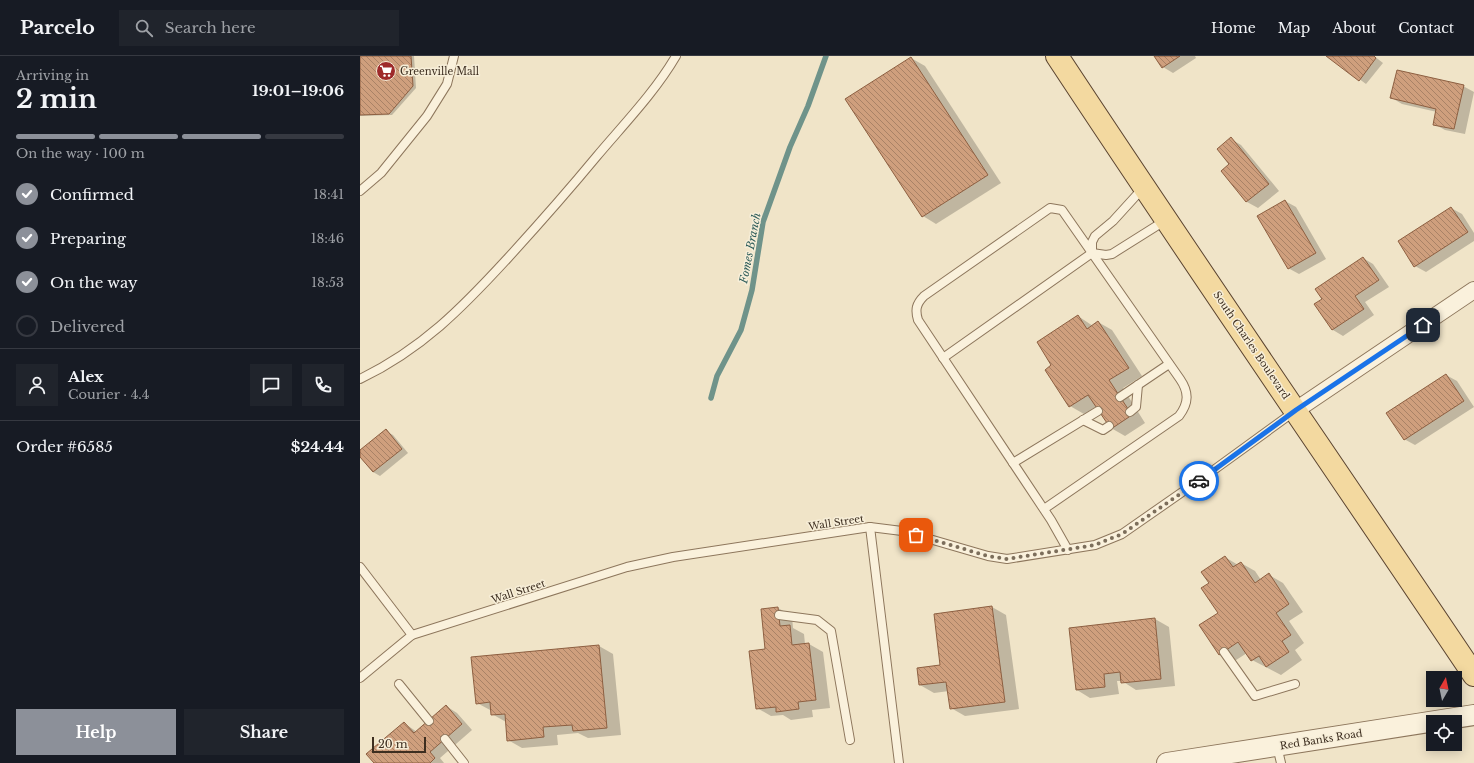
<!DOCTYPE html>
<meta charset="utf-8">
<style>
:root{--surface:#171b24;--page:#20242c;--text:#f1f3f6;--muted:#9ea1a6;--line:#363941;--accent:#8c9099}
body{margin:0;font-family:"Libre Baskerville",serif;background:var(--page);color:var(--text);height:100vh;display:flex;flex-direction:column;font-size:15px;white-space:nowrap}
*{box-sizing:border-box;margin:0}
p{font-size:13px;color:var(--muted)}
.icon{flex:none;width:22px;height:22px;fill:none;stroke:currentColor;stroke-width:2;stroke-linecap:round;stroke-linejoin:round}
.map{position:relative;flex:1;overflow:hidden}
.sheet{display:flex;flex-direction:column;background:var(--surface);width:360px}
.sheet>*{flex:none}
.needle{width:26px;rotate:9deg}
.fabs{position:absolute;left:1066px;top:615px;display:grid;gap:8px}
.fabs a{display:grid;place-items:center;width:36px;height:36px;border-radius:0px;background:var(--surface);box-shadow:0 2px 10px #0003;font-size:20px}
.scale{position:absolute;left:12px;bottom:10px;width:54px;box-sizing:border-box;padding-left:4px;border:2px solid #3d2e20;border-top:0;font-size:11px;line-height:14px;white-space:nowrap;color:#3d2e20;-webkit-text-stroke:3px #f7eed8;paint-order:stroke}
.pin{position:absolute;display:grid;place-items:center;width:34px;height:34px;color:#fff;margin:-17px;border-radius:8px;box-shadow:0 2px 6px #0006}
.courier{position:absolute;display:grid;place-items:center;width:40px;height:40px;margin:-20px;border:3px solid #1a73e8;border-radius:50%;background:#fff;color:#222;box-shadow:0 1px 5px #0007}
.headline em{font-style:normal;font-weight:700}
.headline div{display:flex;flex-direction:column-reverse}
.headline{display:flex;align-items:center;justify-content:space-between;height:68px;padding:0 16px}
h1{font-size:26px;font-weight:700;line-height:30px}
.bar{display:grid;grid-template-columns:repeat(4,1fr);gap:6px 4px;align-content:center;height:48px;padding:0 16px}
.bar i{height:5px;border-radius:3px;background:var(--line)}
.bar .active{background:var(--accent)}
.bar p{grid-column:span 4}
.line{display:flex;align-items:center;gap:10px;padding:0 16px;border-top:1px solid var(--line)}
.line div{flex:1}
.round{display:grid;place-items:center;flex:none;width:42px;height:42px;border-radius:0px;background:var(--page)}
ol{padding:0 16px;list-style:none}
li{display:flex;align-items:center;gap:12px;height:44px}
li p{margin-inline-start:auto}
li .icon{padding:4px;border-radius:50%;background:var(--accent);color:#fff;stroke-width:4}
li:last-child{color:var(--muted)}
li i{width:22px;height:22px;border:2px solid var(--line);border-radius:50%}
.primary-button{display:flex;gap:8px;margin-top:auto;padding:8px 16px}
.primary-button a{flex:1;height:46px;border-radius:0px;background:var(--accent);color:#fff;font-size:16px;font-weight:700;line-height:46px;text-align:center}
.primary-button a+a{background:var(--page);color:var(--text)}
header{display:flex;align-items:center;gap:24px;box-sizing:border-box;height:56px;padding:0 20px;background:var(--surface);border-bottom:1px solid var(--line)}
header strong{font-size:19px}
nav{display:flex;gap:22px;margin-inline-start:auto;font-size:14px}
.search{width:280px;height:36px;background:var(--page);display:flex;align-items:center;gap:10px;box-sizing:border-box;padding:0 14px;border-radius:0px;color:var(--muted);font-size:15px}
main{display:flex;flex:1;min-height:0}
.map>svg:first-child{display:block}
</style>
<header>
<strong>Parcelo</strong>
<div class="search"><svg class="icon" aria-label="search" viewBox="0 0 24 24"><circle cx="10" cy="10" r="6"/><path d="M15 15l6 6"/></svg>Search here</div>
<nav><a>Home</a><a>Map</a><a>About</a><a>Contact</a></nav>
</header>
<main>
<section class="sheet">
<div class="headline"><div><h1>2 min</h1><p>Arriving in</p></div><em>19:01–19:06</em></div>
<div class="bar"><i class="active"></i><i class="active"></i><i class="active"></i><i></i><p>On the way · 100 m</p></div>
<ol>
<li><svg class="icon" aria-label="check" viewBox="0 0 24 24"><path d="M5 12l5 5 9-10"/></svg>Confirmed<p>18:41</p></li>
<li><svg class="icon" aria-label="check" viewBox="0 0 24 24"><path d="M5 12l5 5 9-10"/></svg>Preparing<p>18:46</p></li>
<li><svg class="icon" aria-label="check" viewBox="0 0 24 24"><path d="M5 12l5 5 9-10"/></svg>On the way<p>18:53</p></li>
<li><i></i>Delivered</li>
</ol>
<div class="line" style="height:72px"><a class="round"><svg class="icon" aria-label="person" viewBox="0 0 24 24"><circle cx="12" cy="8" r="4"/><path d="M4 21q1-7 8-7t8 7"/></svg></a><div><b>Alex</b><p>Courier · 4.4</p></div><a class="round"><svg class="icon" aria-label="chat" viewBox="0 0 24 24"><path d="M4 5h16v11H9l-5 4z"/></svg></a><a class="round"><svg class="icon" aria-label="phone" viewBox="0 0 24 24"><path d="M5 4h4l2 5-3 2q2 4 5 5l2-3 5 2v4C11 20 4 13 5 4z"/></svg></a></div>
<div class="line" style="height:52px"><div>Order #6585</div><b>$24.44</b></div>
<div class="primary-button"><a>Help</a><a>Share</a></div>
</section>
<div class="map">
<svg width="1114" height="707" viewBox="0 0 1114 707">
<defs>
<pattern id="building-back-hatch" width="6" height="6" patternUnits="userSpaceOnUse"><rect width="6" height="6" fill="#cf9f7d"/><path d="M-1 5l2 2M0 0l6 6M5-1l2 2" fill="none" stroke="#a98266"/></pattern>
</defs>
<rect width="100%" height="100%" fill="#f0e4c8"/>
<g fill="#0003">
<path d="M 0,0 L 54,0 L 56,32 L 32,59 L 0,60 Z"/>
<path d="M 795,0 L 835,0 L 836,2 L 813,17 L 803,11 Z"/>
<path d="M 968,0 L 1014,0 L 1023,7 L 1006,28 Z"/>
<path d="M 551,2 L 565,10 L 641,127 L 576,168 L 563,160 Z"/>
<path d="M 1103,30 L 1114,36 L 1105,78 L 1085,74 L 1074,68 L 1077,56 L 1042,48 L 1032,42 Z"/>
<path d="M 871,83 L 881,89 L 919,135 L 898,152 L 887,146 L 862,115 L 871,109 Z"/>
<path d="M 925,145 L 936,151 L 966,203 L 939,218 L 928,212 Z"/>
<path d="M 1091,152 L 1102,158 L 1114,177 L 1114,185 L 1066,216 L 1055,210 Z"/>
<path d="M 1003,202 L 1013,208 L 1029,231 L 1005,246 L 1014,259 L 983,280 L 973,274 L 956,249 L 963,244 Z"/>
<path d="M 718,260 L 733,270 L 738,266 L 752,274 L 782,320 L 763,332 L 785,367 L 765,380 L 751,372 L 737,350 L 724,358 L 710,350 L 693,310 Z"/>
<path d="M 1086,319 L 1097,325 L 1114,351 L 1055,389 L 1044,383 Z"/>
<path d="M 26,375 L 33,379 L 48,397 L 20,420 L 13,416 L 0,399 L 0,396 Z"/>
<path d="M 865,501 L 878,509 L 881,507 L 895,515 L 901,524 L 909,519 L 923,527 L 943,556 L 929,565 L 944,587 L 935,594 L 942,604 L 921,619 L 892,604 L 887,597 L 873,606 L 860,598 L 859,557 L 850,527 Z"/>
<path d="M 632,551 L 646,559 L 659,653 L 605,660 L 591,652 L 589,635 L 574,637 L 560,629 L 581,609 L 575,559 Z"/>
<path d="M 418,552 L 432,560 L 433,572 L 444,578 L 445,588 L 449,588 L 463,596 L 470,652 L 452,654 L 453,661 L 431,664 L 423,659 L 411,660 L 397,652 L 407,594 Z"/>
<path d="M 795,563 L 809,571 L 815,630 L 776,634 L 762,625 L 757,625 L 759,638 L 730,642 L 717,634 Z"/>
<path d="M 239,590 L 253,598 L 261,679 L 228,682 L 218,677 L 197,679 L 198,689 L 162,692 L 148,684 L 146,666 L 132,658 L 132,655 L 117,647 L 113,602 Z"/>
<path d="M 86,650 L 97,657 L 112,674 L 80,702 L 84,707 L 16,707 L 44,667 L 57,676 Z"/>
</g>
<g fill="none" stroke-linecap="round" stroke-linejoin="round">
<path stroke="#6f938a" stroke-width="5.5" d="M 351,342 L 357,320 L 381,274 L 392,234 L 403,166 L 430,91 L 448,50 L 466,0"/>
</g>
<g fill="url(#building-back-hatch)" stroke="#8d5f41">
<path d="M 0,0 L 51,0 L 53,30 L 29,58 L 0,59 Z"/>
<path d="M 794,0 L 820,0 L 802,12 Z"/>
<path d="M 966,0 L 1014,0 L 1016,2 L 999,25 Z"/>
<path d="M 551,1 L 628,119 L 562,161 L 485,43 Z"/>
<path d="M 1037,14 L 1104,29 L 1094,73 L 1073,69 L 1076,53 L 1030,42 Z"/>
<path d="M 871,81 L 909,128 L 886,146 L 861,115 L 869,108 L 857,93 Z"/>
<path d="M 925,144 L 956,197 L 928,213 L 897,160 Z"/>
<path d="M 1091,151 L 1108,176 L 1054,211 L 1038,185 Z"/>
<path d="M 1003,201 L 1019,224 L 995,240 L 1004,253 L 972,274 L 954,248 L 962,243 L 955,233 Z"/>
<path d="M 718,259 L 727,273 L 738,265 L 769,312 L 749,324 L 772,359 L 751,373 L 728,339 L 709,351 L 685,314 L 691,309 L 677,286 Z"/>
<path d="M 1086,318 L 1104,345 L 1044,384 L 1026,357 Z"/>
<path d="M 26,373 L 42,393 L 13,416 L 0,401 L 0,394 Z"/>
<path d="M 865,500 L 873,511 L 881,506 L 895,527 L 909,517 L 929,548 L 916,557 L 931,579 L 922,585 L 929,596 L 906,611 L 899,600 L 891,605 L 878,586 L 859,599 L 839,569 L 858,557 L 841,532 L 849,527 L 841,516 Z"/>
<path d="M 632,550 L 645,646 L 590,653 L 586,626 L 559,629 L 557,612 L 580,609 L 574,558 Z"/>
<path d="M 418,551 L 420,570 L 430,569 L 432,589 L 449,587 L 456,644 L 438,646 L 439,653 L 416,656 L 416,651 L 396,653 L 389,595 L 405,593 L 401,553 Z"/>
<path d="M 795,562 L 801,623 L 761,627 L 760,616 L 744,618 L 745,631 L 716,634 L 709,572 Z"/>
<path d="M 239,589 L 247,672 L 213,675 L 212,669 L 183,671 L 184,681 L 147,685 L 145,658 L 131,659 L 130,646 L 116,648 L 111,601 Z"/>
<path d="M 86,649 L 102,668 L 70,696 L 75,702 L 70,707 L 14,707 L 6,698 L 44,666 L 54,677 Z"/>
</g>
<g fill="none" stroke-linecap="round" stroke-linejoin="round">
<g stroke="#8d765c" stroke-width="10">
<g id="service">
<path d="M 0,135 L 21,117 L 67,60 L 87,28 L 94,0"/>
<path d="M 732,197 L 732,186 L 735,180 L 753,165 L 783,132"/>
<path d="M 583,302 L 732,197 L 746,199 L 752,198 L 806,164"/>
<path d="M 0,323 C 62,293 102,252 147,203 C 178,169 208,135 237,100 C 264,68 295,36 316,0"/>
<path d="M 760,341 L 809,308"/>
<path d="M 770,356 L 776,351 L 778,329"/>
<path d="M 723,364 L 743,374 L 749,370"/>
<path d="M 653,407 L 738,355"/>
<path d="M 684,453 L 819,360 C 829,347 829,336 820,323 L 702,154 L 690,152 L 564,240 C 556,248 555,254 558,264 L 691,464 L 708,494"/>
<path d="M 510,471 L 539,707"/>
<path d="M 0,511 L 52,579"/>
<path d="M 419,559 L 457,564 L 471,575 L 490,684"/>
<path d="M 864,596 L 895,640 L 935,628"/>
<path d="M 0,622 L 52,579 L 267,511 L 313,501 L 510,471 L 542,475 L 628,500 L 647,503 L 735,489 L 762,478 L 851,416 L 935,355"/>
<path d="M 39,628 L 69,665"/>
<path d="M 85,683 L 104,707"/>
<path d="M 917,690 L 921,707"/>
</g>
</g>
<g stroke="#8d765c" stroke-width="18">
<path id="minor" d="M 936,354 L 1114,234"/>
</g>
<g stroke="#8d765c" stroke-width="22">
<path id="tertiary" d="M 807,707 L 1114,659"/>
</g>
<g stroke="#5b4430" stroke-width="24">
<path id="primary" d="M 697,0 C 834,208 975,412 1114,619"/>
</g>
<use href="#service" stroke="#faf1dc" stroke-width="8"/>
<use href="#minor" stroke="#faf1dc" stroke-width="16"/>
<use href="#tertiary" stroke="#faf1dc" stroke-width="20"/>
<use href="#primary" stroke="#f3d9a0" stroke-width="22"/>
</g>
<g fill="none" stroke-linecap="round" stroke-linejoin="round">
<path stroke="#7c6e5b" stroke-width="4" stroke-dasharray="0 7.2" d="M 556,479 L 628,500 L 647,503 L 735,489 L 762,478 L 839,425"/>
<path stroke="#1a73e8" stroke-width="5" d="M 839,425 L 936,354 L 1063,269"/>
</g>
<defs>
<g id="supermarket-disc" transform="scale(1)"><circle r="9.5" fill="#9e2a2b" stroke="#f7eed8"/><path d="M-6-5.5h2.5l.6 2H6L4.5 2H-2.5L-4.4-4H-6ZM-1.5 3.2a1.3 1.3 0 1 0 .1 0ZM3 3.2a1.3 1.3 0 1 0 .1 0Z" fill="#fff"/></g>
</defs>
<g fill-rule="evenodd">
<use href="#supermarket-disc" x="26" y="15"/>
</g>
<g text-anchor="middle" stroke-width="3" stroke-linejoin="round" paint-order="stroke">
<g font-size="10" fill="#3d2e20" stroke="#f7eed8" text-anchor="start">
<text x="40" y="19">Greenville Mall</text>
</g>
<g font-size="10" fill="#3d2e20" stroke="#f7eed8">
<text transform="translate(892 289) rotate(56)" y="4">South Charles Boulevard</text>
<text transform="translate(476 466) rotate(-9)" y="4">Wall Street</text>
<text transform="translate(158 535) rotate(-18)" y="4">Wall Street</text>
<text transform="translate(961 683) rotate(-9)" y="4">Red Banks Road</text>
</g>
<g font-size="11" font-style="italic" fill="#2f5d5a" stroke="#f7eed8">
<text transform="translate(390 192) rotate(-79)" y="4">Fomes Branch</text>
</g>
</g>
</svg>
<div class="fabs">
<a><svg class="needle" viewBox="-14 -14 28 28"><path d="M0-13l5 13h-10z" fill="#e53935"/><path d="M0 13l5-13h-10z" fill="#9ea1a6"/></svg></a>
<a><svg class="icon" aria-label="locate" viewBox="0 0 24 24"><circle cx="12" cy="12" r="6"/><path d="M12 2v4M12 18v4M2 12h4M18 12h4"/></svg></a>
</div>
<div class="scale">20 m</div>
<div class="pin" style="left:556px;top:479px;background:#ea580c"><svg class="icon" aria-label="bag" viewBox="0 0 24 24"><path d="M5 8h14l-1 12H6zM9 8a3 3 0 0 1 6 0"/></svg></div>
<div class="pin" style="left:1063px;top:269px;background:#1f2937"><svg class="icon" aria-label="home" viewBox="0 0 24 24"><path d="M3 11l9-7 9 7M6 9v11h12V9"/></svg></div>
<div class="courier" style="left:839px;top:425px"><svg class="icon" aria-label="car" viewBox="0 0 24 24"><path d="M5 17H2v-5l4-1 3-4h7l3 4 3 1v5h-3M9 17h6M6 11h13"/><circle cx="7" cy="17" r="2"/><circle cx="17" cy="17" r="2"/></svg></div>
</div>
</main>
